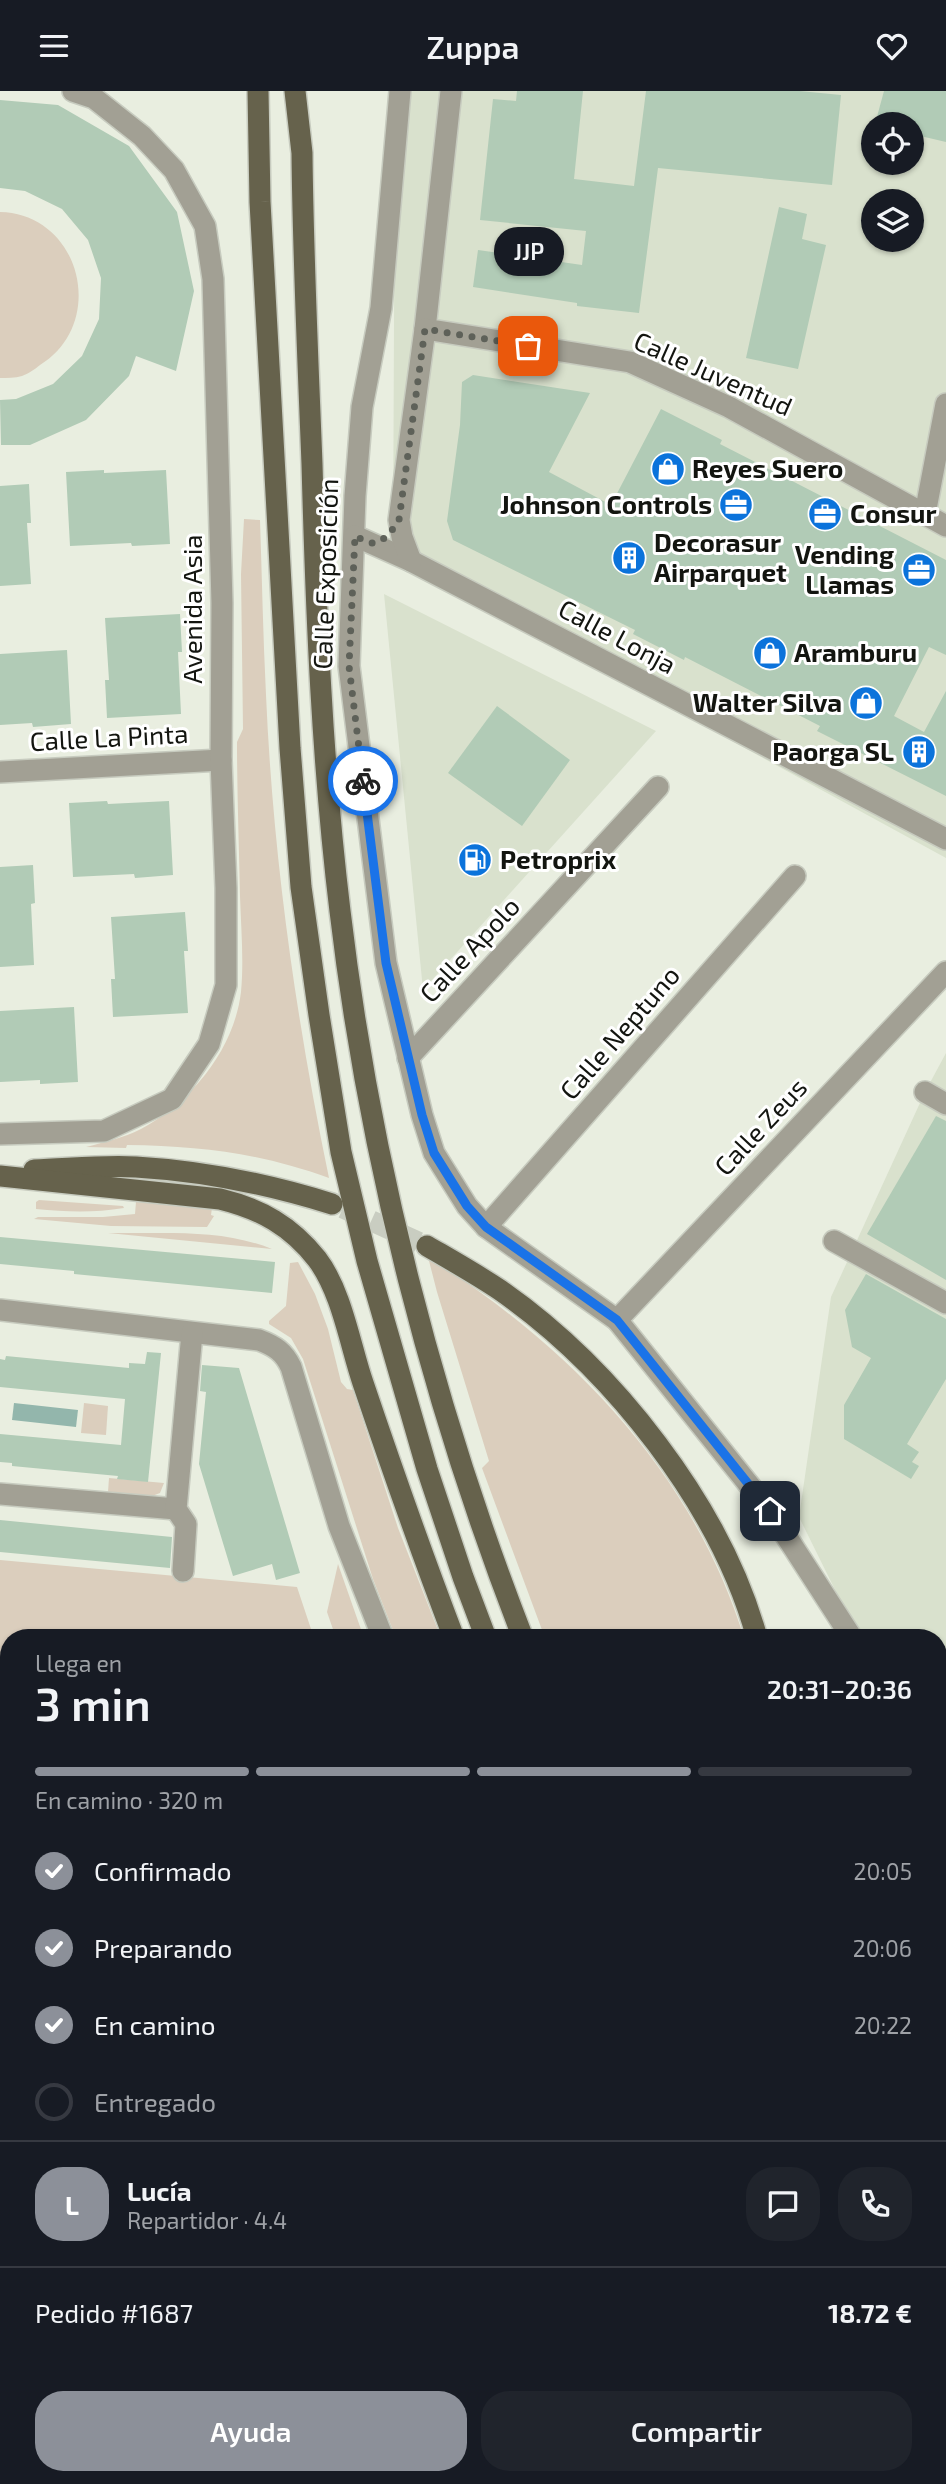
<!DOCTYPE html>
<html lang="es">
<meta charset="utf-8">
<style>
:root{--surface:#171b24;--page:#20242c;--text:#f1f3f6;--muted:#9ea1a6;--line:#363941;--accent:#8c9099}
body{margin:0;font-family:"Exo 2",sans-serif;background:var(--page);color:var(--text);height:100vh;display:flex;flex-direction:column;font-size:26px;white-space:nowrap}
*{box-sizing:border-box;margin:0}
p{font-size:23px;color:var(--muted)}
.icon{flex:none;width:38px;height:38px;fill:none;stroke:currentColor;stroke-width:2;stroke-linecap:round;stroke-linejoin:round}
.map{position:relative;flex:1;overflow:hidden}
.details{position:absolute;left:0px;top:1538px;width:947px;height:856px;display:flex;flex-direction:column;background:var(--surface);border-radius:28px 28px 0 0;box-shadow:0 2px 5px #0004}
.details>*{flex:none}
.buttons{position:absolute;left:861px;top:21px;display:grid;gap:14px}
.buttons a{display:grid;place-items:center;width:63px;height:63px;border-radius:50%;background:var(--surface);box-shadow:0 2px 5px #0004;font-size:35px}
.pin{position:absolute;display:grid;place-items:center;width:60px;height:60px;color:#fff;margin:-30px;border-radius:14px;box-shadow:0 4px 10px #0006}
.courier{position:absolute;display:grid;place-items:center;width:70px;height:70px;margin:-35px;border:5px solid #1a73e8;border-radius:50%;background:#fff;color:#222;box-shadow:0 2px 9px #0007}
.bubble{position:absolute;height:49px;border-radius:24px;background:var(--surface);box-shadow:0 2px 5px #0004;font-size:23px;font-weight:600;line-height:49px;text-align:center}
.head em{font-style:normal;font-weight:600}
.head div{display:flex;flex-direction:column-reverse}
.head{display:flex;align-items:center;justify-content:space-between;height:119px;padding:0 35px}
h1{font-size:46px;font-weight:600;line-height:52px}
.bar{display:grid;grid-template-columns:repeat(4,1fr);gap:10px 7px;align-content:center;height:84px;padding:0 35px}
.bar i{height:9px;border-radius:5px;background:var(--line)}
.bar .selected{background:var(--accent)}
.bar p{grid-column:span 4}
.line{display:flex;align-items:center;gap:18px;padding:0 35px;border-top:2px solid var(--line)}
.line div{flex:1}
.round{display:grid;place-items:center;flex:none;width:74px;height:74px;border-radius:28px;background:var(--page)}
ol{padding:0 35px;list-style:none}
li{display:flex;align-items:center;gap:21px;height:77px}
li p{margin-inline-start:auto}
li .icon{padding:7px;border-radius:50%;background:var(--accent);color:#fff;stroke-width:4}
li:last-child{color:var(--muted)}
li i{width:38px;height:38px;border:4px solid var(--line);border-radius:50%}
.cta{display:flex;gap:14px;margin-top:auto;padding:14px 35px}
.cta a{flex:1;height:80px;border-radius:28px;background:var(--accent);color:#fff;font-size:28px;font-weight:600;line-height:80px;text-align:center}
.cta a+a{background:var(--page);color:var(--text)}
header{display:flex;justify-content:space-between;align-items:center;height:91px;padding:0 35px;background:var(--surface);font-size:32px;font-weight:600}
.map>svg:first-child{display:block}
</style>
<header><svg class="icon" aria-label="menu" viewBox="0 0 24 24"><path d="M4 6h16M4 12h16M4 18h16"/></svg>Zuppa<svg class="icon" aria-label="heart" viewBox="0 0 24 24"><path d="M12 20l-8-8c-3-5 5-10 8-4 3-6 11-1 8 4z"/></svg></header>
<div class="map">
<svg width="946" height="2393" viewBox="0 0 946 2393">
<rect width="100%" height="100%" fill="#e9eee0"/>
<g fill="#d9e1cd" fill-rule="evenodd">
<path d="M 395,0 L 946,0 L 946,767 L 393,465 ZM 873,33 L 912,33 L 912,72 L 873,72 ZM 873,110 L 912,110 L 912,149 L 873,149 Z"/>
<path d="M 384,503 L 656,640 L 423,899 Z"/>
<path d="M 946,962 L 946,1646 L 938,1641 L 938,1547 L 864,1547 L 845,1519 L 799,1426 L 831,1206 L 925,1001 Z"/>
<path d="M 946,1677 L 946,2244 L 938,2219 L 938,1680 Z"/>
</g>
<g fill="#dbcebd">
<path d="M 0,121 C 81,123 108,232 40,274 C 35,278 28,283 22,285 C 15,287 7,287 0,287 Z"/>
<path d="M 244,428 L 260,429 C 262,487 263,545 266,604 C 273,766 296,928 329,1087 C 259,1062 201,1055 127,1054 L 126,1057 L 86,1056 C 105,1051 123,1047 141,1038 C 191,1011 234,959 241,901 C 244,870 241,837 240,805 C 239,754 237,703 237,651 L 243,638 L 241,483 Z"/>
<path d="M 39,1109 L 123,1115 L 124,1117 C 94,1122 66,1121 36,1118 L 36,1111 Z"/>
<path d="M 136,1111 L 212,1117 L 211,1124 L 214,1125 L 207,1136 L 111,1135 L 34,1128 L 38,1126 L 103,1126 L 135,1123 Z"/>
<path d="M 108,1142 C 164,1143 220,1137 272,1158 Z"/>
<path d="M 428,1166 C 571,1256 694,1383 744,1547 L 545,1547 L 482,1377 L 489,1370 L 437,1201 Z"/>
<path d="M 298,1171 L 315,1203 L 328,1238 L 341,1291 L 347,1298 L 353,1299 L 398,1437 L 441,1547 L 396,1547 L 373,1488 L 303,1268 L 291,1247 L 269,1233 L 269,1230 L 286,1215 L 290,1172 Z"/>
<path d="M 84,1312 L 108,1315 L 106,1344 L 81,1342 Z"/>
<path d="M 109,1387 L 164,1392 L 160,1402 L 152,1405 L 108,1401 Z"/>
<path d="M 0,1469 L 297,1496 L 314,1547 L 9,1547 L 9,1754 L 0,1754 Z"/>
<path d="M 338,1473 L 364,1547 L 336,1547 L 327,1521 Z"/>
<path d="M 28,2385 L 90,2385 L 93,2386 L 93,2390 L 112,2393 L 25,2393 Z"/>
<path d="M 544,2385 L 709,2385 L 711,2393 L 541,2393 Z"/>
</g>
<path fill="#93b6ac" d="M 14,1312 L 78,1319 L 76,1336 L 12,1329 Z"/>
<g fill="#b1cbb6">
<path d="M 517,0 L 583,0 L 574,88 L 634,95 L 646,0 L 800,0 L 841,4 L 832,94 L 658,77 L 639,222 L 577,215 L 577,212 L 473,196 L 478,159 L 582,174 L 586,140 L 480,129 L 493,8 L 516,10 Z"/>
<path d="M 884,0 L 946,0 L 946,51 L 912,43 L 912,33 L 875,33 Z"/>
<path d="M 0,9 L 58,14 L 129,55 L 177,121 L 194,200 L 176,280 L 136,265 L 129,285 L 86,329 L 30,354 L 1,354 L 0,309 L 16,308 L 53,293 L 82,265 L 99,228 L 101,187 L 88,149 L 62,118 L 25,100 L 0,97 Z"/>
<path d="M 779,116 L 807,123 L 802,148 L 826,154 L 798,278 L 746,267 Z"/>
<path d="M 473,284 L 590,302 L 549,381 L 611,414 L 661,318 L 722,349 L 720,353 L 946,469 L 946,564 L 929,556 L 894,625 L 924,641 L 946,600 L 946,705 L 817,640 L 820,635 L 685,566 L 684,569 L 633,543 L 635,539 L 453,449 L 447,430 L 460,334 L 462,291 Z"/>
<path d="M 104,379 L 104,382 L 166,379 L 170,453 L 132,455 L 131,452 L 70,455 L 66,381 Z"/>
<path d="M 29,393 L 31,432 L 27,432 L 31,493 L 0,495 L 0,395 Z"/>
<path d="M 180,523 L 182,561 L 178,561 L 181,623 L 107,627 L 105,589 L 109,589 L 105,527 Z"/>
<path d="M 67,559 L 71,633 L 33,636 L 32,632 L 0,634 L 0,563 Z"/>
<path d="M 497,615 L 570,669 L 522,735 L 448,682 Z"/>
<path d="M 107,710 L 108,713 L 169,710 L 173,784 L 135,787 L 134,783 L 73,786 L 69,712 Z"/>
<path d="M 33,774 L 35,812 L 31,813 L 34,874 L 0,876 L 0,776 Z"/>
<path d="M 185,821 L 188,860 L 184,860 L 188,922 L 113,926 L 111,888 L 115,888 L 111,826 Z"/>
<path d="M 74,916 L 78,991 L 40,993 L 40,989 L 0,991 L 0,920 Z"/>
<path d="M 936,1025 L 946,1030 L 946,1189 L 867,1143 Z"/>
<path d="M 0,1146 L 275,1171 L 272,1202 L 74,1183 L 74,1180 L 0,1173 Z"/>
<path d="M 866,1183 L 946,1228 L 946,1288 L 907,1353 L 919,1361 L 912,1371 L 919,1375 L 911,1388 L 844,1348 L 844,1314 L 871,1267 L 852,1256 L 845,1219 Z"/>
<path d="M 147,1261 L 161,1262 L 148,1391 L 117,1388 L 118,1385 L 12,1375 L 12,1372 L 0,1371 L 0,1343 L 121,1354 L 125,1308 L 0,1296 L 0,1268 L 5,1269 L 6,1265 L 129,1277 L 129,1272 L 145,1273 Z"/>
<path d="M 202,1274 L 239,1277 L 300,1482 L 276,1489 L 272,1473 L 233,1485 L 199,1373 L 206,1301 L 200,1300 Z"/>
<path d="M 0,1429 L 172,1446 L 170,1477 L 0,1461 Z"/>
</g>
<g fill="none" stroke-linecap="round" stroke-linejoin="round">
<path stroke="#c9cdc1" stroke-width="21" stroke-dasharray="21 10" stroke-linecap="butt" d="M 343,1117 L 427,1155"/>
<g stroke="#c7cbbf" stroke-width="24">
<g id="minor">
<path d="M 400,0 L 381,217 L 362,316 L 355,405 L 349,575 L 386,872 L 422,1024 L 434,1062 L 467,1115 L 486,1136 L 617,1229 L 770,1420 L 852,1547"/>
<path d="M 451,0 L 425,238 L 630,271 L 729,316 L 946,435"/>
<path d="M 925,423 L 946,313"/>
<path d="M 355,445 L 411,470 L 946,748"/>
<path d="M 411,470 L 402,446 L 399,429 L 425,238"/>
<path d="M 0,681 L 221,669"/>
<path d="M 408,967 L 658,696"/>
<path d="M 925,1001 L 946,1013"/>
<path d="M 0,1043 L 104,1040 L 172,1008 L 209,953 L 226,894 L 226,797 L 221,669 L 222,512 L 213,188 L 205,135 L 174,79 L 142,45 L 94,7 L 73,0"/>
<path d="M 486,1136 L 795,785"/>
<path d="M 834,1150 L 946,1212"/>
<path d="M 0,1219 L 259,1249 C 275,1255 284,1261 291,1276 L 339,1435 L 383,1547"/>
<path d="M 617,1229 L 946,881"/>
<path d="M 0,1403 L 176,1418"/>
<path d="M 183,1480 L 186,1433 L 176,1418 L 192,1242"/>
<path d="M 938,1581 L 946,1586"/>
<path d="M 938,1672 L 946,1666"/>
<path d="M 0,1821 L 9,1821"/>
<path d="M 0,2004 L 9,2004"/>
<path d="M 721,2385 L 722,2393"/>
<path d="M 12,2393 L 15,2385"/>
<path d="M 245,2393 L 246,2385"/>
<path d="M 442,2393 L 445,2385"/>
</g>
</g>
<g stroke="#c7cbbf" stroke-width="24">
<g id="major">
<path d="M 258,0 L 260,111 L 290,657 L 301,796 L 319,924 L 341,1061 L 367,1170 L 427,1378 L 463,1486 L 486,1547"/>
<path d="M 295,0 L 302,62 C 303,166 308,270 312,373 C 316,522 322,672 340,820 C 369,1066 433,1316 523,1547"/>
<path d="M 34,1079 C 68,1078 102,1074 136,1076 C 204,1080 268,1093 332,1113"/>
<path d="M 0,1085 L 220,1108 C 261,1118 291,1135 317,1168 C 342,1201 350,1254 363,1292 C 392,1378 422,1463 454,1547"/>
<path d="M 427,1155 C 451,1169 476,1183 500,1199 C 612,1277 721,1415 757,1547"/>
<path d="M 938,2381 L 942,2393"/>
<path d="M 782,2385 L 784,2393"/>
<path d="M 861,2385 L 864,2393"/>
</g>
</g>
<use href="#minor" stroke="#a2a094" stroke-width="21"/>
<use href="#major" stroke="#66624c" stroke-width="21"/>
<g stroke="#7e8178" stroke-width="8">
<path id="rail" d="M 765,2385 L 767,2393"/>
</g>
<use href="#rail" stroke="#fff" stroke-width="5" stroke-dasharray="16" stroke-linecap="butt"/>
</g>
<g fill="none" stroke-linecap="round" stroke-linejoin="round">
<path stroke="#5e6159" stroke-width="7" stroke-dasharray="0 12.6" d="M 363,690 L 349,575 L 355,445 C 360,447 367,452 372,452 C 383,453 394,437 399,429 L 425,238 L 528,255"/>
<path stroke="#1a73e8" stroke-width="9" d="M 363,690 L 386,872 L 422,1024 L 434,1062 L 467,1115 L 486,1136 L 617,1229 L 770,1420"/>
</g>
<defs>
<g id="shop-disc" transform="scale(1.75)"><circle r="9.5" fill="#0b73db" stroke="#fff"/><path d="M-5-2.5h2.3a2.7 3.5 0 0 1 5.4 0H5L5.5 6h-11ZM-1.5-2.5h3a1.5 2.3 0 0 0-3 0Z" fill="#fff"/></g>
<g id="office-disc" transform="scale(1.75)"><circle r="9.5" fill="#0b73db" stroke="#fff"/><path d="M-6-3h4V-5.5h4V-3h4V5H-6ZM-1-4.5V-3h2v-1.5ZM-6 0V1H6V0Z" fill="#fff"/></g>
<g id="building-disc" transform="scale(1.75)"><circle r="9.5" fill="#0b73db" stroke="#fff"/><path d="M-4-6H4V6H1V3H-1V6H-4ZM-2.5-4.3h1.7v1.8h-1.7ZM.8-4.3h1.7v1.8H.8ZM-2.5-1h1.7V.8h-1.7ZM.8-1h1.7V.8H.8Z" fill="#fff"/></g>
<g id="fuel-disc" transform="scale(1.75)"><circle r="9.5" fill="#0b73db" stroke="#fff"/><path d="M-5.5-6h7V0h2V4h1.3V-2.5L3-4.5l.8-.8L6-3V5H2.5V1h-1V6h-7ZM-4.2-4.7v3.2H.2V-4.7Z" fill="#fff"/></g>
</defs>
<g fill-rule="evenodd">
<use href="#shop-disc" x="668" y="378"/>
<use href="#office-disc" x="736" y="414"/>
<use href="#office-disc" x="825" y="423"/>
<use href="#building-disc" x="629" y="467"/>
<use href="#office-disc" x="919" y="479"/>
<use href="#shop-disc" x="770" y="562"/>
<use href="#shop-disc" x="866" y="612"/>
<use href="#building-disc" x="919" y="661"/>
<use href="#fuel-disc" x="475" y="769"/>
</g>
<g text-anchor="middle" stroke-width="6" stroke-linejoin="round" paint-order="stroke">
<g font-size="26" fill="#131510" stroke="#fff">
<text transform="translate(713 283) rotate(24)" y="9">Calle Juventud</text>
<text transform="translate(326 483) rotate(-88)" y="9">Calle Exposición</text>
<text transform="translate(193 518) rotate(-90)" y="9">Avenida Asia</text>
<text transform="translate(617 546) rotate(28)" y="9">Calle Lonja</text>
<text transform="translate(109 647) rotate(-3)" y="9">Calle La Pinta</text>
<text transform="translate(470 859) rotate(-47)" y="9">Calle Apolo</text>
<text transform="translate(620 942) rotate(-49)" y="9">Calle Neptuno</text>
<text transform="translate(761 1036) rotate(-47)" y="9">Calle Zeus</text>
</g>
<g font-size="26" font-weight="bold" fill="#131510" stroke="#fff" text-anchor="start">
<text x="692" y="387">Reyes Suero</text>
<text x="712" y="423" text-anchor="end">Johnson Controls</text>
<text x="850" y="432">Consur</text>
<text x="654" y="461">Decorasur<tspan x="654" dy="30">Airparquet</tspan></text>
<text x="894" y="473" text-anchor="end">Vending<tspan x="894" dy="30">Llamas</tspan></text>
<text x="794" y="571">Aramburu</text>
<text x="842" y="621" text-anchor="end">Walter Silva</text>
<text x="894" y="670" text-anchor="end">Paorga SL</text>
<text x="500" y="778">Petroprix</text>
</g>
</g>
</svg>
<div class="buttons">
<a><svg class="icon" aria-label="locate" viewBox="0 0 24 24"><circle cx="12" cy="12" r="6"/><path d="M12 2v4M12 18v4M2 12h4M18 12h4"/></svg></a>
<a><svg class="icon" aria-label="layers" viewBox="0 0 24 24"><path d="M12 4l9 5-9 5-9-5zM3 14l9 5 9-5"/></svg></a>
</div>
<div class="pin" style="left:528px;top:255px;background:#ea580c"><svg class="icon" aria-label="bag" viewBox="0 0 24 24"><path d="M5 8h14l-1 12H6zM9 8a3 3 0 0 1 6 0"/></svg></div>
<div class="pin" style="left:770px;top:1420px;background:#1f2937"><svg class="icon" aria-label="home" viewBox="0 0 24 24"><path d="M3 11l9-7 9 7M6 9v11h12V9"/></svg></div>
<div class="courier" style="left:363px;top:690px"><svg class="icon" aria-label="bike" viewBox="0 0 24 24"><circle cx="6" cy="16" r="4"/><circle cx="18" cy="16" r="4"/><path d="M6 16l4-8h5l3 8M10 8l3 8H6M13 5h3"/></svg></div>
<div class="bubble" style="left:494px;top:136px;width:70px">JJP</div>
<section class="details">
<div class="head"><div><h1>3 min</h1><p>Llega en</p></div><em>20:31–20:36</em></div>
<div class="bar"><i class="selected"></i><i class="selected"></i><i class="selected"></i><i></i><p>En camino · 320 m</p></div>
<ol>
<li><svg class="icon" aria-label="check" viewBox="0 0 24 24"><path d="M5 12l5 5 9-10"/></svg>Confirmado<p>20:05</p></li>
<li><svg class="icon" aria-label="check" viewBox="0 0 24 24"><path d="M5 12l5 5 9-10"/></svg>Preparando<p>20:06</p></li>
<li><svg class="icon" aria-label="check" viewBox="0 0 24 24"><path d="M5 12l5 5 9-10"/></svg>En camino<p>20:22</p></li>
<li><i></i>Entregado</li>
</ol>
<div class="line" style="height:126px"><b class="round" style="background:var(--accent);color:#fff">L</b><div><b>Lucía</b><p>Repartidor · 4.4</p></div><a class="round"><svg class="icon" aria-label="chat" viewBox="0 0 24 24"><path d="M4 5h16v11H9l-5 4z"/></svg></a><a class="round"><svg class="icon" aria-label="phone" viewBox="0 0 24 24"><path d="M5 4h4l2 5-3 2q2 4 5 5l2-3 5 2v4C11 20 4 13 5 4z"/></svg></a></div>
<div class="line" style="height:91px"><div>Pedido #1687</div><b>18.72 €</b></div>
<div class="cta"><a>Ayuda</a><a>Compartir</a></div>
</section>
</div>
